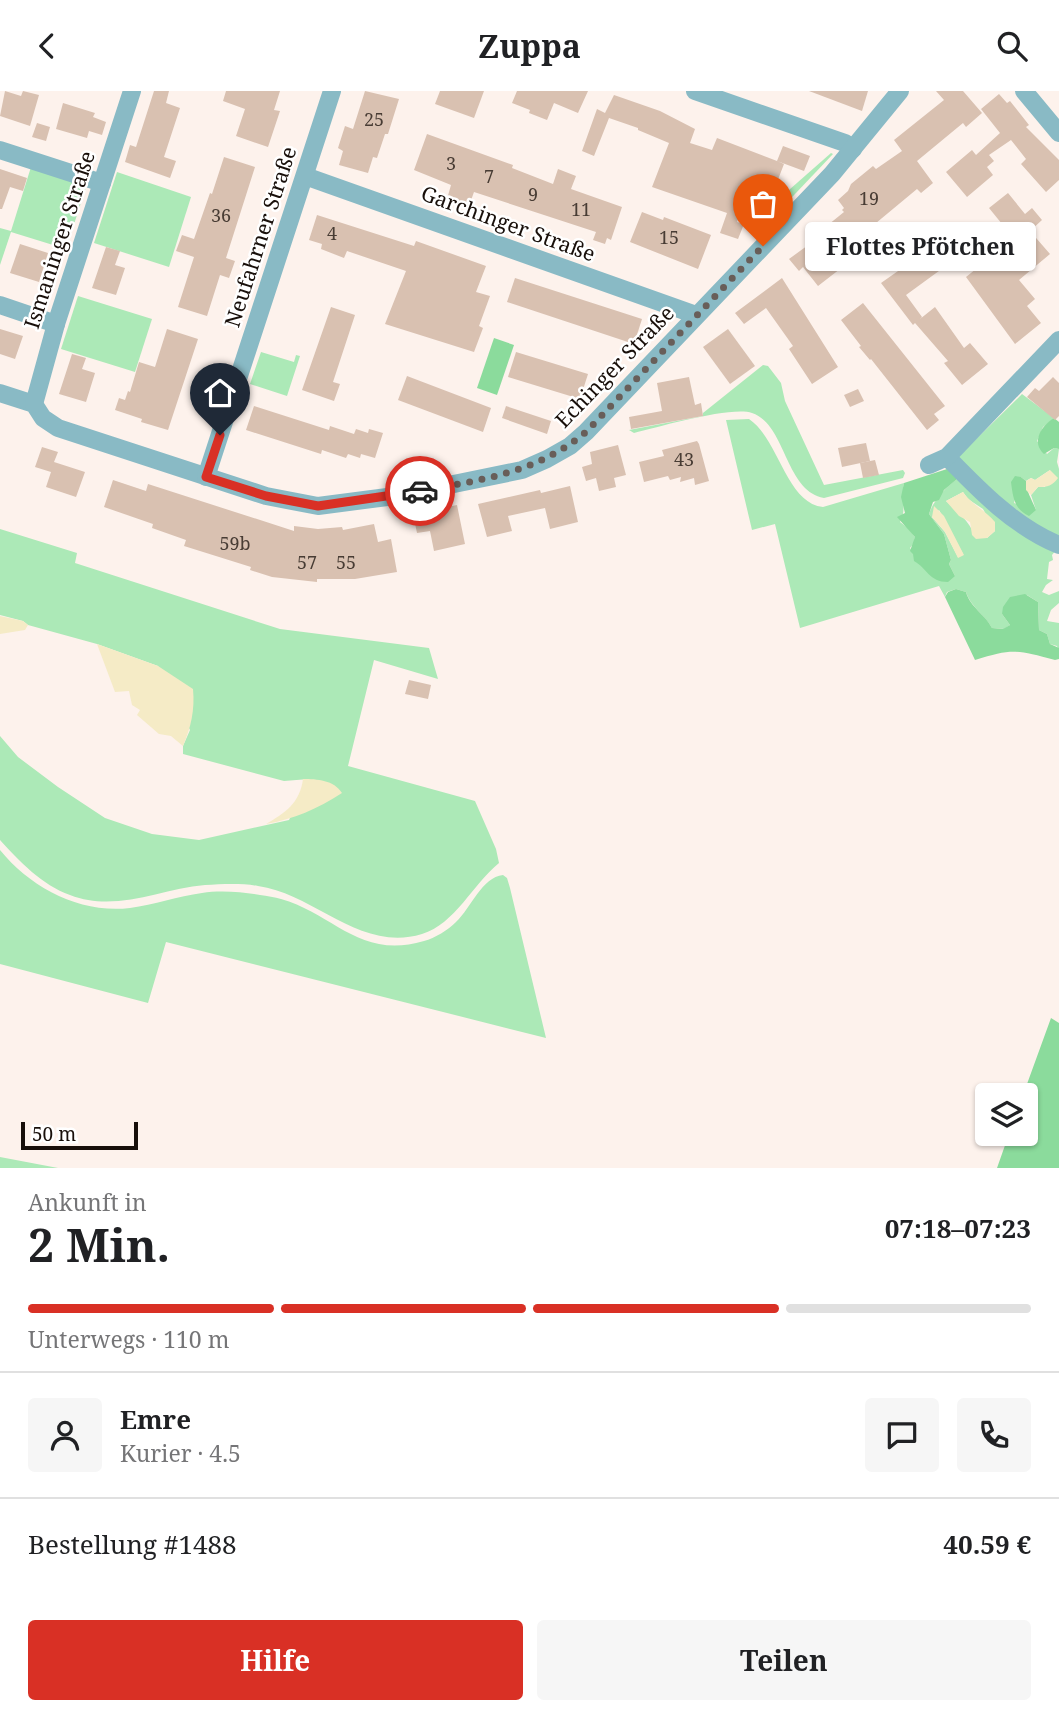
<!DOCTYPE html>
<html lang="de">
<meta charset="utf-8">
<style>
:root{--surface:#fff;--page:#f6f6f6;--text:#202124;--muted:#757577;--line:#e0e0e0;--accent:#d93025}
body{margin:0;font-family:"Noto Serif",serif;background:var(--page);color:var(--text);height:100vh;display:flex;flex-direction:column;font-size:26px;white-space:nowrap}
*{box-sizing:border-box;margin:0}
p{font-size:23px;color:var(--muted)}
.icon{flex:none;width:38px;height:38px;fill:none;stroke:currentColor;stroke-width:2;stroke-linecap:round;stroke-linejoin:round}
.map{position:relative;height:1077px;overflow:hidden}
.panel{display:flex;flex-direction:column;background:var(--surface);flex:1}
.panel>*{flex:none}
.buttons{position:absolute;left:975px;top:992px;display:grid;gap:14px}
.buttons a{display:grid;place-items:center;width:63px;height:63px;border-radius:7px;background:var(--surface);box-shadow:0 2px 5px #0004;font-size:35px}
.scale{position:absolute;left:21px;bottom:18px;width:117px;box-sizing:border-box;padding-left:7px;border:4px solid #180f0a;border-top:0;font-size:19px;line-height:24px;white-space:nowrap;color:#180f0a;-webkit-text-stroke:5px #fff;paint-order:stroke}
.pin{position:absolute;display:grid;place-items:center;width:60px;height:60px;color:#fff;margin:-72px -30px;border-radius:50% 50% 50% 0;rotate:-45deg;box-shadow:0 0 7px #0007}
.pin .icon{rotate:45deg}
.courier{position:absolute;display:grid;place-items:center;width:70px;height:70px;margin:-35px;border:5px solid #d93025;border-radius:50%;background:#fff;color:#222;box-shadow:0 2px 9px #0007}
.bubble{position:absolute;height:49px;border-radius:7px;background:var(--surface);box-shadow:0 2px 5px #0004;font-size:23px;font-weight:700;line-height:49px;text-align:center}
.headline em{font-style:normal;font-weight:700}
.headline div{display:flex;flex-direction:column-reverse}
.headline{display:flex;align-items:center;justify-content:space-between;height:119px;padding:0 28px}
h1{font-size:46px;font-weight:700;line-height:52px}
.bar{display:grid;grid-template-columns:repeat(4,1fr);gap:10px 7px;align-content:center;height:84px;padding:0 28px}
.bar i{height:9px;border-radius:5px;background:var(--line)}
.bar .active{background:var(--accent)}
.bar p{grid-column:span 4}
.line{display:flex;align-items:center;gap:18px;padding:0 28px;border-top:2px solid var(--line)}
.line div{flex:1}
.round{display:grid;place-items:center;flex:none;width:74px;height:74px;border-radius:7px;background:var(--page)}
.cta{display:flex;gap:14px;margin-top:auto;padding:14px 28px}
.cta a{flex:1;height:80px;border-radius:7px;background:var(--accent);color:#fff;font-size:28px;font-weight:700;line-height:80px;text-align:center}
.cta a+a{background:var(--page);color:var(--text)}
header{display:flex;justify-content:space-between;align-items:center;height:91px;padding:0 28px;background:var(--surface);font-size:32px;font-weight:700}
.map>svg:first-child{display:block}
</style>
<header><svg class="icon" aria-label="back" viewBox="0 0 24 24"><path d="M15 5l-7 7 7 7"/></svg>Zuppa<svg class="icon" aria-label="search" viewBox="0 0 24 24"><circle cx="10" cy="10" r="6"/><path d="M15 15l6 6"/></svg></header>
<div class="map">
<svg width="1059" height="1077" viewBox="0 0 1059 1077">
<rect width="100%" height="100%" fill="#fdf2ec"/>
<g fill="#ace9b7" fill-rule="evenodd">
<path d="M 831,62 L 833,63 L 757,143 L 748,135 Z"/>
<path d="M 31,76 L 87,93 L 66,158 L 11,141 L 0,174 L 0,137 L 11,140 Z"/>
<path d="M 117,81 L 191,106 L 169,176 L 94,152 Z"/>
<path d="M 78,205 L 152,228 L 135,281 L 61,258 Z"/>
<path d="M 261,261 L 294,271 L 296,264 L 300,265 L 287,305 L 250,293 Z"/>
<path d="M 763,274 L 768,275 L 781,292 L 785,310 L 824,394 L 903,379 L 905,382 L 903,387 L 824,407 C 785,400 786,333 752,322 C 731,315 659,336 634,342 L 629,339 L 703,325 L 703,322 Z"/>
<path d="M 1022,303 L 1054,327 L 1043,336 L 1037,350 L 1047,363 L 1054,357 L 1059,358 L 1057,371 L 1059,378 L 1059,450 L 1042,443 L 961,374 L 959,365 ZM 1050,379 L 1045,396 L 1038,396 L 1031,404 L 1036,419 L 1014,412 L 1021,386 L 1026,390 L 1031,387 L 1035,389 Z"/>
<path d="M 749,328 C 779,348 786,412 823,416 L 904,392 C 901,407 907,418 900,431 L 908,437 L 915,446 L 914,452 L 910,457 L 919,472 L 955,485 L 949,473 L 951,469 L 944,443 L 929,423 C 933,410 946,396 957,388 L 1057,458 L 1052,464 L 1053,469 L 1049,471 L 1047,488 L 1053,489 L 1046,494 L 1042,501 L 1049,504 L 1059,500 L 1059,512 L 1051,519 L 1047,530 L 1059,532 L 1059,562 L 1057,555 L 1050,553 L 1047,543 L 1039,539 L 1038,511 L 1027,504 L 1002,523 L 1010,534 L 1004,538 L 992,537 C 985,524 970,515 966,501 L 956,498 L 947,501 L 945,506 L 939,495 L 800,537 L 775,433 L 752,439 L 726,329 ZM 963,401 L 968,408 L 983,418 L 995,440 L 987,447 L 976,447 C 970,431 959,422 946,410 ZM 939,419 L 963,463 L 958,466 L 945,441 L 932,426 Z"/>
<path d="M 0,438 L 77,462 L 75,472 L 280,538 L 429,557 L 438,588 L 374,569 L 348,675 L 475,710 L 496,758 L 499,772 C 473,793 455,833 422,843 C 361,862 315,803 258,795 C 242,792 222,793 205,794 C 159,798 116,822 70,804 C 42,794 19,770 0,749 L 0,645 L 18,666 L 58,696 L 105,727 L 152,743 L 199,749 L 289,729 L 309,688 L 284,690 L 183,663 L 183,655 L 190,639 L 158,575 L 97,553 L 28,534 L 23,530 L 0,524 Z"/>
<path d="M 0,759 C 31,797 80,823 130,817 C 154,814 178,805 202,802 C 220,799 243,801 260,804 C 267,805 275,806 281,808 C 334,823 360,869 424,850 C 435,847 448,839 456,831 C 471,817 482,786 503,784 L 507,787 L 510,797 L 546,947 L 166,851 L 148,912 L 0,873 Z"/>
<path d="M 0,1066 L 58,1077 L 0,1077 Z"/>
</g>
<g fill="#8bdb9c">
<path d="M 494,247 L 514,254 L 497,304 L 477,297 Z"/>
<path d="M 1054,327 L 1059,331 L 1059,358 L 1054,357 L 1044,363 C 1031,351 1041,335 1054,327 Z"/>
<path d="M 947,378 L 957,388 L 944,399 L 939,409 L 933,411 L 929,423 L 944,443 L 951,469 L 949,473 L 955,485 L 948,491 C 929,491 927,477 914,470 L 913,463 L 910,460 L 915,446 L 897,426 L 905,422 L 901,406 L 904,392 Z"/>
<path d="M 1015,385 L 1021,386 L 1026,390 C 1026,400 1032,409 1036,419 L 1029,425 C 1014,418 1013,406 1011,391 Z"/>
<path d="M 956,498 L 966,501 C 970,516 985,523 992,537 L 1003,538 L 1010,534 L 1002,523 L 1003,516 L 1010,506 L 1025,503 L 1038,511 L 1039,539 L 1047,543 L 1050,553 L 1059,557 L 1059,568 L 1055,569 C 1017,559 1013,557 975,569 L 945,506 L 948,501 Z"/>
<path d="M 1051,927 L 1059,932 L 1059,1077 L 997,1077 L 1009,1043 L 1026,1043 L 1026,1004 L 1023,1004 Z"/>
</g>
<g fill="#f5ebc6">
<path d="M 1050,379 L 1058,387 C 1052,395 1048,396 1038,396 L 1031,404 L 1026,399 L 1026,390 L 1031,387 L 1035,389 Z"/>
<path d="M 963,401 C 970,412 986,420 995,431 L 995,440 L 987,447 L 976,448 L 972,444 L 970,431 L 959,425 L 946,410 Z"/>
<path d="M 934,415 L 944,425 L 964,464 L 958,467 L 945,441 L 932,426 Z"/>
<path d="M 0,525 L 23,530 L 28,534 L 25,539 L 0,543 Z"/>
<path d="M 97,553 L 158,575 L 193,598 C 195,619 191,636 183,655 L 171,645 L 159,643 L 137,624 L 140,619 L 132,614 L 129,600 L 115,601 Z"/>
<path d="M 303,688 C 317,688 334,689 342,702 C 317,718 294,728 266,733 C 285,722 300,712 303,688 Z"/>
</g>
<g fill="#d9c1b1">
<path d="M 5,0 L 21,5 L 23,0 L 39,4 L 30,35 L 0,25 Z"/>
<path d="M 154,0 L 169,0 L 166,12 L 180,17 L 164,66 L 176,70 L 170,87 L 125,71 L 130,54 L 136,56 Z"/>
<path d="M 226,0 L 280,0 L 274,19 L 280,20 L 268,56 L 236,45 L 245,18 L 223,10 Z"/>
<path d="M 365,0 L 399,8 L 388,43 L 385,43 L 377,67 L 373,66 L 368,82 L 339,74 L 343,60 L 338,57 L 345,35 L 353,38 Z"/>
<path d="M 440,0 L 484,0 L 474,27 L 435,13 Z"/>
<path d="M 517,0 L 588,0 L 578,22 L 554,12 L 547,29 L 529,22 L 530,19 L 512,12 Z"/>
<path d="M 809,0 L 868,0 L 862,20 Z"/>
<path d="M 936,0 L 963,0 L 982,22 L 966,36 L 963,32 L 917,70 L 933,92 L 921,102 L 917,98 L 864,142 L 855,131 L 832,149 L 849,171 L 818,195 L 803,176 L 799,180 L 789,168 L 826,141 L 823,138 L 844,121 L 842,119 L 844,117 L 838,109 L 848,100 L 851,93 L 873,75 L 876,78 L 902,60 L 894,49 L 944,9 Z"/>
<path d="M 999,3 L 1007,12 L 1010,10 L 1029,34 L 1026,36 L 1059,69 L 1059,89 L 1046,101 L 1021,73 L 1026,68 L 1011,49 L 989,64 L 994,70 L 987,76 L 993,84 L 967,106 L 946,81 L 972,59 L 976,64 L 1000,42 L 981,18 Z"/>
<path d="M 614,4 L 660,20 L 695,38 L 690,52 L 712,59 L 717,47 L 777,70 L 783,55 L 810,65 L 804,80 L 777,70 L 784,73 L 774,99 L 750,90 L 737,131 L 744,133 L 738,148 L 720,142 L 727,122 L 652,96 L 669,52 L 638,39 L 638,37 L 609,27 L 594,65 L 582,60 L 597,18 L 605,22 Z"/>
<path d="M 63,12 L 95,22 L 93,26 L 106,31 L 102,44 L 89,40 L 87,47 L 56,38 Z"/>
<path d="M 37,32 L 50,36 L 46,50 L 32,46 Z"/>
<path d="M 427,43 L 513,74 L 512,77 L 553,93 L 558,78 L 576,85 L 571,98 L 622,116 L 611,149 L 607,147 L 605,153 L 593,149 L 596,141 L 474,101 L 469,115 L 447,108 L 451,94 L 414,79 Z"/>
<path d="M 224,66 L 255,76 L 226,167 L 235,170 L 229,187 L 220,184 L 207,225 L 178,216 L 194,166 L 176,160 L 182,144 L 194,148 L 210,102 L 212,103 Z"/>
<path d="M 0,78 L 27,87 L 23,100 L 10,96 L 2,118 L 0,118 Z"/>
<path d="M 1008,102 L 1025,123 L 1032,117 L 1042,129 L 1030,140 L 1050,163 L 1019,189 L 1035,208 L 1027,215 L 1041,232 L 1015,253 L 966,186 L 1007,153 L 995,139 L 1002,133 L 989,117 Z"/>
<path d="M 642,121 L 663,129 L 664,126 L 711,144 L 698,178 L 630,151 Z"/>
<path d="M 317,124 L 414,155 L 416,150 L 486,175 L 476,201 L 490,205 L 479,235 L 483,237 L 474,261 L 385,233 L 406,180 L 347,160 L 344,167 L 321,158 L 322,153 L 309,149 Z"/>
<path d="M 965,137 L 974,147 L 952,166 L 954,169 L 906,204 L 922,226 L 920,228 L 935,216 L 964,257 L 970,252 L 988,273 L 962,294 L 944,272 L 948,270 L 915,232 L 913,234 L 881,192 L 908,173 L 904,167 L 918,157 L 921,161 L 930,153 L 936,160 Z"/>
<path d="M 20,153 L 48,162 L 39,191 L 10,182 Z"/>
<path d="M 106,156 L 120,160 L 115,174 L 125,177 L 116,204 L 92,197 Z"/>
<path d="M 515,187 L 642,228 L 634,253 L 507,211 Z"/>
<path d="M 782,187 L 838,276 L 812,293 L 789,258 L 793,255 L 766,217 L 744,233 L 735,222 Z"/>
<path d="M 863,212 L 945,315 L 934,323 L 939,329 L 927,339 L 871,268 L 870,269 L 859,256 L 861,255 L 841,229 Z"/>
<path d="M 331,216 L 355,224 L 333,291 L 340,293 L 334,310 L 302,299 Z"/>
<path d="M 0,238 L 23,245 L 15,268 L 0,263 Z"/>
<path d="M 167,238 L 198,248 L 168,339 L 141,331 L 142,328 L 115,319 L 119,307 L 125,309 L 128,300 L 130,301 L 139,271 L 155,276 Z"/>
<path d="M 728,238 L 755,275 L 730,293 L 703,256 Z"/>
<path d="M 516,261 L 588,283 L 580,308 L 508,286 Z"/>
<path d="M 72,263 L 86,267 L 82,278 L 95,282 L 86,311 L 59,303 Z"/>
<path d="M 407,285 L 491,317 L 483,341 L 398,309 Z"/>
<path d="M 689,286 L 695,314 L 701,312 L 703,325 L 631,338 L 629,326 L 662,320 L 657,292 Z"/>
<path d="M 1053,286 L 1059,292 L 1059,325 L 1055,329 L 1027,306 L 1035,297 L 1039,300 Z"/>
<path d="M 858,298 L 864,310 L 850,316 L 844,304 Z"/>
<path d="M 254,315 L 329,339 L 330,335 L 354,343 L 356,338 L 368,342 L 369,338 L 383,342 L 375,367 L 361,363 L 360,367 L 348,363 L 346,367 L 322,359 L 321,363 L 246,339 Z"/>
<path d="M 506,315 L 551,330 L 547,343 L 502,327 Z"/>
<path d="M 697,350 L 699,353 L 709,390 L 695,394 L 694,387 L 680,391 L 681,386 L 670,389 L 668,385 L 644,391 L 639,371 L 664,365 L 662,359 Z"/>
<path d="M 866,352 L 870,370 L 842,376 L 838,357 Z"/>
<path d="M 618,354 L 626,384 L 614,387 L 616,396 L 599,400 L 596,387 L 586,390 L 582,376 L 592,373 L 590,361 Z"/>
<path d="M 42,356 L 58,361 L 54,371 L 85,381 L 76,406 L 46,396 L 51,381 L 35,376 Z"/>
<path d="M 875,369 L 879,384 L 863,387 L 860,372 Z"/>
<path d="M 113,389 L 146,400 L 148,393 L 294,440 L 294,435 L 318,438 L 342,436 L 343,439 L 374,433 L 378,451 L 391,448 L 397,481 L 355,488 L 317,488 L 317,491 L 272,486 L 250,479 L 251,476 L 184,455 L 186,449 L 152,437 L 153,433 L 104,416 Z"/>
<path d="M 570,395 L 578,431 L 550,438 L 545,417 L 508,425 L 512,440 L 487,446 L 478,413 L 540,399 L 541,402 Z"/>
<path d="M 457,414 L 465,453 L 434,460 L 430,440 L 417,442 L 413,423 Z"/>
<path d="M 409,589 L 431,594 L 428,608 L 405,603 Z"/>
</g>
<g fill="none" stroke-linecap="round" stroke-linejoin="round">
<g stroke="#89bac5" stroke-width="18">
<path d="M 695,0 L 845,52 L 853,58"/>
<path d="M 1024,0 L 1059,42"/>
<path d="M 0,59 L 102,92"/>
<path d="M 305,85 L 696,224"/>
<path d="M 0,214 L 56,233"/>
<path d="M 0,302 L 34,313 L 43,327 L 58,337 L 266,405 L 318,415 L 395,405 L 522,379 L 547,368 L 570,355 L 586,341 L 832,83 L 900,0"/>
<path d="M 34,313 L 56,233 L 132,0"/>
<path d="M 947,366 C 980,400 1015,436 1059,454"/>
<path d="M 929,374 L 947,366 L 1059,249"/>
<path d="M 206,386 L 332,0"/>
</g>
</g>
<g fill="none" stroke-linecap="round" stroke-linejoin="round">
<path stroke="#685e59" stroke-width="7" stroke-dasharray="0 12.6" d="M 420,400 C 481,389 537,382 586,341 L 763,155"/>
<path stroke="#d93025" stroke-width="9" d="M 220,344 L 206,386 L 266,405 L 318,415 L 420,400"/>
</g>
<g text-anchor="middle" stroke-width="5" stroke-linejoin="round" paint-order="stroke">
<g font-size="18" fill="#483c34">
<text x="374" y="35">25</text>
<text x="451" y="79">3</text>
<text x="489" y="92">7</text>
<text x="533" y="110">9</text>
<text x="869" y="114">19</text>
<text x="581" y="125">11</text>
<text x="221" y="131">36</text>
<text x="332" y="149">4</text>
<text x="669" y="153">15</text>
<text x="684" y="375">43</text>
<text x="235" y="459">59b</text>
<text x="307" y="478">57</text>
<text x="346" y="478">55</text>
</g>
<g font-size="21" fill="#180f0a" stroke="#fff">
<text transform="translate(508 133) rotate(20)" y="7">Garchinger Straße</text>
<text transform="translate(261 146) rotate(-72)" y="7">Neufahrner Straße</text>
<text transform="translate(60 149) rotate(-72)" y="7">Ismaninger Straße</text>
<text transform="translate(615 276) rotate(-46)" y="7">Echinger Straße</text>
</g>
</g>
</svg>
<div class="buttons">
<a><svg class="icon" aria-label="layers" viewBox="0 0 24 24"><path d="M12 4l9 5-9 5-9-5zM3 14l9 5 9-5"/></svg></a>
</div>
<div class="scale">50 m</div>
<div class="pin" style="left:763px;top:155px;background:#ea580c"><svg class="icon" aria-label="bag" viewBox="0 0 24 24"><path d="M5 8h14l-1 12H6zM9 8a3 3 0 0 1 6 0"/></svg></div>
<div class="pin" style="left:220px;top:344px;background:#1f2937"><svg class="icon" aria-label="home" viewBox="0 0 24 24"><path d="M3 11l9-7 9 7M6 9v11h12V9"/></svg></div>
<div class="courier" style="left:420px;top:400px"><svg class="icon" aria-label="car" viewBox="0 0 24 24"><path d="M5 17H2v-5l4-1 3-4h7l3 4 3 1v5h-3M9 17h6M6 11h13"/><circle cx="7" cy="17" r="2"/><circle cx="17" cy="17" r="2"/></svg></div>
<div class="bubble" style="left:805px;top:131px;width:231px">Flottes Pfötchen</div>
</div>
<section class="panel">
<div class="headline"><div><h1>2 Min.</h1><p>Ankunft in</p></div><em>07:18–07:23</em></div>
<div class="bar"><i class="active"></i><i class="active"></i><i class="active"></i><i></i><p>Unterwegs · 110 m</p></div>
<div class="line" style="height:126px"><a class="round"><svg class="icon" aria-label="person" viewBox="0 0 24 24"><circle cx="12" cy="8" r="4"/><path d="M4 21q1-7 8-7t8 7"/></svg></a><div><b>Emre</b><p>Kurier · 4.5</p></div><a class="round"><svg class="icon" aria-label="chat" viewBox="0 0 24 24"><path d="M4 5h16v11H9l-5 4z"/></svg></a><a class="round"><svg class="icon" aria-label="phone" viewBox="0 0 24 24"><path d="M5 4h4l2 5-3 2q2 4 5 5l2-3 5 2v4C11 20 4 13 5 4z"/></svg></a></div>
<div class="line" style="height:91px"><div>Bestellung #1488</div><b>40.59 €</b></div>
<div class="cta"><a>Hilfe</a><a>Teilen</a></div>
</section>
